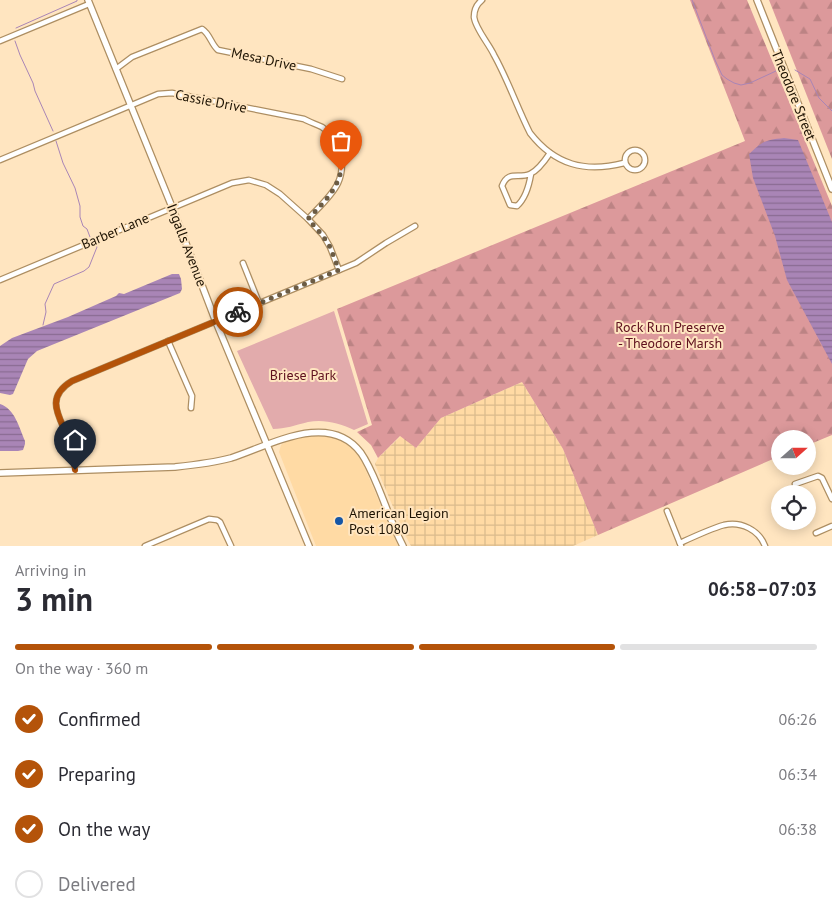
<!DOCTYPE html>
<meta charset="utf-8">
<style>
:root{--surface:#fff;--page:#f7f7f7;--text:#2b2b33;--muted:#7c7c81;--line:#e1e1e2;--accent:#b45309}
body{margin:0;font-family:"PT Sans",sans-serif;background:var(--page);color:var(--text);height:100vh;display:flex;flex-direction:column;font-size:19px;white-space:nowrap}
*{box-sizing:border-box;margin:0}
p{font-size:16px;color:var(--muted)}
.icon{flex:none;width:28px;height:28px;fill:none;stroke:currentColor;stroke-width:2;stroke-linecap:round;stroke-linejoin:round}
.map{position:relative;height:546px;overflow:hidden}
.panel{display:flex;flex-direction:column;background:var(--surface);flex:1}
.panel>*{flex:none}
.needle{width:32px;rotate:69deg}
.tools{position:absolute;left:771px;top:430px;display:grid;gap:10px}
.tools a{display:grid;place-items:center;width:45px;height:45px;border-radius:50%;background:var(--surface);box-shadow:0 2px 12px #0003;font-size:25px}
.pin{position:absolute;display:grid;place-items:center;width:42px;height:42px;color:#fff;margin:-51px -21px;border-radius:50% 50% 50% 0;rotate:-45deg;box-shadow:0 0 5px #0007}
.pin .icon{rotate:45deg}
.courier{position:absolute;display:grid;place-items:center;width:50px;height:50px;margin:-25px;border:4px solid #b45309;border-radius:50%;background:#fff;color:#222;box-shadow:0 1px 6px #0007}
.summary em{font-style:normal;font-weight:600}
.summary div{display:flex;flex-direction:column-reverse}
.summary{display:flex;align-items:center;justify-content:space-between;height:85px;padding:0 15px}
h1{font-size:32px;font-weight:600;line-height:38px}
.bar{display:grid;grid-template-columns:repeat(4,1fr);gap:8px 5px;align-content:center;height:60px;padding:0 15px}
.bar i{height:6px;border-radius:4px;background:var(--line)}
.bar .current{background:var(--accent)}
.bar p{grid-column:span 4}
ol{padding:0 15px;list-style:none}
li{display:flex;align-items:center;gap:15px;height:55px}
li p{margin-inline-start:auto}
li .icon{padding:5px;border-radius:50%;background:var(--accent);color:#fff;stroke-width:4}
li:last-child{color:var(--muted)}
li i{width:28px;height:28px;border:2px solid var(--line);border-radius:50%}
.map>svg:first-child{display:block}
</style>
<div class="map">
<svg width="832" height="546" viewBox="0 0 832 546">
<defs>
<pattern id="industrial-grid" width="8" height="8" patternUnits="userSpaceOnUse" patternTransform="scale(1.25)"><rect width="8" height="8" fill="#ffdaa4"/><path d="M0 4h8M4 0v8" fill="none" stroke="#daba8c"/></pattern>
<pattern id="forest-firs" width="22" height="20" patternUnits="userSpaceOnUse" patternTransform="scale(1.25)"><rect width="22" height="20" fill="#dc999b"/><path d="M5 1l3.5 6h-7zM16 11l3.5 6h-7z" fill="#bc8384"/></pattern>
<pattern id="water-rules" width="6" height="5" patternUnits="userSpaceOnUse" patternTransform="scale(1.25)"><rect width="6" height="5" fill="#a985b6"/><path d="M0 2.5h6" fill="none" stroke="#896b92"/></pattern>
</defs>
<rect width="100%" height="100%" fill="#ffe5c0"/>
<path fill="#ffdaa4" d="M 313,435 L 331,436 L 341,440 L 353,449 L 361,459 L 398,546 L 316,546 L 279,452 L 281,445 L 285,442 L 293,439 Z"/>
<path fill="url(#industrial-grid)" d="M 522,382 L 563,449 L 598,535 L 573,546 L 411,546 L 404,533 L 375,464 L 378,458 L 401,436 L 416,448 L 441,418 Z"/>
<path fill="#e2abac" d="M 334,311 L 368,424 L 354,430 C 339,423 324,419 308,422 C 296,425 285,429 273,429 L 237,351 Z"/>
<g fill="url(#forest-firs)">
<path d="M 690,0 L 747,0 L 832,206 L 832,435 L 808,445 L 808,439 L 780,439 L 780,456 L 598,535 L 563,449 L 522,382 L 441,418 L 416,448 L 400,436 L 378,458 L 371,445 L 357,432 L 372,425 L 337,309 L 745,141 Z"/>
<path d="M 769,0 L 832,0 L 832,159 Z"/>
</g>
<g fill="url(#water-rules)">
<path d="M 784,138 L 798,140 L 832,222 L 832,364 L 787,280 L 775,236 L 753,178 L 749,154 C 762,141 766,140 784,138 Z"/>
<path d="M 172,274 L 179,274 L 181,279 L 182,289 L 180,293 L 37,351 L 28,359 L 13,394 L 10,395 L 0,393 L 0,346 L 12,338 L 68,317 L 116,296 L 119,293 L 124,294 Z"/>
<path d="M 0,404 C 15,409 19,427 25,441 L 25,444 L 23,450 L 18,451 L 0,451 Z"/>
</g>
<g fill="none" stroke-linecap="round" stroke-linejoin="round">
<g stroke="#a985b6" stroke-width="1">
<path d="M 692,0 L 715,60 L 722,75 L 727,79 L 734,83 L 741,85 L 750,83 L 776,71"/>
<path d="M 16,28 L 77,1 L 77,0"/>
<path d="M 15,41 L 20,55 L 33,83 L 35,91 L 53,131"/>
<path d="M 795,70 L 810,79 L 819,98 L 832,111"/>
<path d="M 56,141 L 63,163 L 75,188 L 80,206 L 80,217 L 83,226 L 87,229 L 90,237"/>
<path d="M 43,325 L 46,312 L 45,304 L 54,284 L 84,271 L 89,267 L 97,247 L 95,244"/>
</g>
<g stroke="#ad8e62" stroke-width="7">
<g id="street">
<path d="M 482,0 C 477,4 474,10 474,17 C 475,28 489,44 494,55 C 508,80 517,107 530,133 C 555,165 585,173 624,163"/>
<path d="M 0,41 L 89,4"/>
<path d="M 116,69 L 132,57 L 202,29 C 210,34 211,44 218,50 L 311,69 L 342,79"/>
<circle cx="635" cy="160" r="10"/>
<path d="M 0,160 L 139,102 L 158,94 L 172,93 L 304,119 C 309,122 316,124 322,127 C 339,138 347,163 338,183 C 332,196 318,208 308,219"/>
<path d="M 531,174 C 529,186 526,198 517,206 L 510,205 L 502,186 C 508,170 518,179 530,174 C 537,171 546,159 550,153"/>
<path d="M 243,263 L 259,303"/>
<path d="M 0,280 L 232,183 L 249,180 L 266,185 L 280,194 L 308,219 L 323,235 L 330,247 L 339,270"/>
<path d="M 168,341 L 192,396 L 191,408"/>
<path d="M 75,470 C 74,461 73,452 70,443 C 62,419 42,399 72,381 L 356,263 L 386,243 L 415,226"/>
<path d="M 795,484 L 818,476 L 822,478 L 832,499"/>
<path d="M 667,511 L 681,546"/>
<path d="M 816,533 L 832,526"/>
<path d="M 680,543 C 693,537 710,529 724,525 C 741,521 759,530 765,546"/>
<path d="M 145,546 L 209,519 L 217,520 L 220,522 L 231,546"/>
</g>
</g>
<g stroke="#ad8e62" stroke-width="8">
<g id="secondary">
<path d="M 88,0 L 172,207 L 216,322 L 309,546"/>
<path d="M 757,0 L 832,189"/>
<path d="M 0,473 L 175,467 C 194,465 212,463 231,458 C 269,446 329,410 361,453 C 368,463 373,475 378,487 C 386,506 393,527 403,546"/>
</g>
</g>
<use href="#street" stroke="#fff" stroke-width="4.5"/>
<use href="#secondary" stroke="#fff" stroke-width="5.5"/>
</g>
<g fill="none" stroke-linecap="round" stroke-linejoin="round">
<path stroke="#6c5c44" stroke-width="5" stroke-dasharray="0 9" d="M 238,312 L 339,270 L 330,247 L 323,236 L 308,219 C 322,204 336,192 341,171"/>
<path stroke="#b45309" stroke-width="6" d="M 75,470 C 74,461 73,452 70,443 C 62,419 42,399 72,381 L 238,312"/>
</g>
<circle fill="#1556a6" stroke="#ffe5c0" stroke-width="2" cx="339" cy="521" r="5"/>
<g text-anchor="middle" stroke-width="4" stroke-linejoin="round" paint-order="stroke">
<g font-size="14" fill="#1d1202" stroke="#ffe5c0">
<text transform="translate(264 59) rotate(12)" y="5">Mesa Drive</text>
<text transform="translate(794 95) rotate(68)" y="5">Theodore Street</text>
<text transform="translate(211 101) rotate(11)" y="5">Cassie Drive</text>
<text transform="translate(115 231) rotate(-23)" y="5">Barber Lane</text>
<text transform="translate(187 245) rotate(69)" y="5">Ingalls Avenue</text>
</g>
<g font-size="14" fill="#5f101e" stroke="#ffe5c0">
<text x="670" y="332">Rock Run Preserve<tspan x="670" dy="16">- Theodore Marsh</tspan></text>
<text x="303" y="380">Briese Park</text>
</g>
<g font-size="14" fill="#1d1202" stroke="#ffe5c0" text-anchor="start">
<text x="349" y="518">American Legion<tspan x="349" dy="16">Post 1080</tspan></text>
</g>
</g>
</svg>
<div class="tools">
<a><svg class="needle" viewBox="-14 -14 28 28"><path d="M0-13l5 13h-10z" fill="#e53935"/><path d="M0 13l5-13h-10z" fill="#7c7c81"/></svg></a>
<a><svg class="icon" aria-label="locate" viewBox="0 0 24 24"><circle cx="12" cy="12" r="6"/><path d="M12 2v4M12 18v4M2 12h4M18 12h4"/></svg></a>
</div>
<div class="pin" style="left:341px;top:171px;background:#ea580c"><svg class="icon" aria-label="bag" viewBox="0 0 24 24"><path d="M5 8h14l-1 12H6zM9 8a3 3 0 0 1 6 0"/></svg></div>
<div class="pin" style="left:75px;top:470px;background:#1f2937"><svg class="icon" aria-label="home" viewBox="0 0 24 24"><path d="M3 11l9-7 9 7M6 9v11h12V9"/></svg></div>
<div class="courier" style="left:238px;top:312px"><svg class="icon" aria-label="bike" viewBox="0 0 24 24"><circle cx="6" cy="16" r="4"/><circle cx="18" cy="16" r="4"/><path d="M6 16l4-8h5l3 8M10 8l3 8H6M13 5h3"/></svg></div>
</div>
<section class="panel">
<div class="summary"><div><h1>3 min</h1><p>Arriving in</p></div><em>06:58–07:03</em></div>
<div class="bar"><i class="current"></i><i class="current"></i><i class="current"></i><i></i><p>On the way · 360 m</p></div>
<ol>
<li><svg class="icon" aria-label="check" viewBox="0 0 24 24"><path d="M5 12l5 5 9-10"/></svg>Confirmed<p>06:26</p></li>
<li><svg class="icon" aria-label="check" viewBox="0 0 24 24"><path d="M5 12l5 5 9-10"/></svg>Preparing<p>06:34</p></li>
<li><svg class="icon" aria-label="check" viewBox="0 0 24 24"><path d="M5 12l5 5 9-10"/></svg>On the way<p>06:38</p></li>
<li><i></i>Delivered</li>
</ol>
</section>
